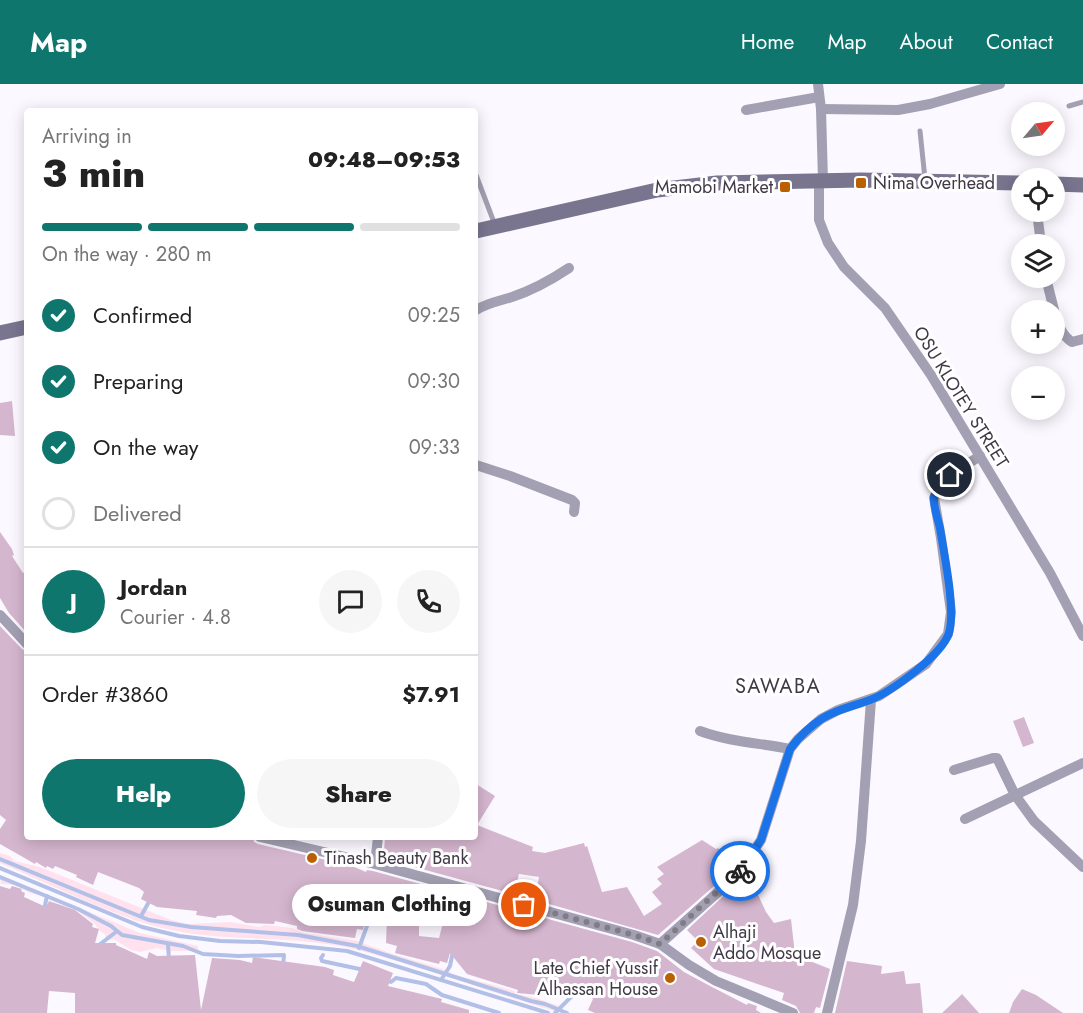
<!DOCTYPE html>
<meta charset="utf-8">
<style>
:root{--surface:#fff;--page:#f6f6f6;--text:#222;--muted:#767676;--line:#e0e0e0;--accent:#0f766e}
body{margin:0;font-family:Jost,sans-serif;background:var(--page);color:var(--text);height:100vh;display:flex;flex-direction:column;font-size:22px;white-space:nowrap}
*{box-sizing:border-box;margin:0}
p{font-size:20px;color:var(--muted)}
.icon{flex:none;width:33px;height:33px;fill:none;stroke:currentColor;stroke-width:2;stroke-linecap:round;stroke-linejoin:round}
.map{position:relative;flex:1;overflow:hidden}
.sheet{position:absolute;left:24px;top:24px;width:454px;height:732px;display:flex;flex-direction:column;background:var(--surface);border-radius:6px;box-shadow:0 3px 15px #0003}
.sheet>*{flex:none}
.needle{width:39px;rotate:61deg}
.fabs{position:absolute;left:1011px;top:18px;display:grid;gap:12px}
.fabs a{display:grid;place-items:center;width:54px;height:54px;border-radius:50%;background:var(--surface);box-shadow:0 3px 15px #0003;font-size:30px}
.pin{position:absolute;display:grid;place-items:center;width:51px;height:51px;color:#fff;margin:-26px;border:3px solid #fff;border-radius:50%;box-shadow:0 2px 6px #0007}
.courier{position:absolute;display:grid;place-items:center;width:60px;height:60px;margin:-30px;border:4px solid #1a73e8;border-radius:50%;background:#fff;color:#222;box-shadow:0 2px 8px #0007}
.bubble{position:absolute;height:42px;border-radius:21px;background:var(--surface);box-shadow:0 3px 15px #0003;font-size:20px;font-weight:800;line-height:42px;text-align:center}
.head em{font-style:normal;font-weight:800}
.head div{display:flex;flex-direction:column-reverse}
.head{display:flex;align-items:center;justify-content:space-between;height:102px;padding:0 18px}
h1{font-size:39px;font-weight:800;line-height:45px}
.bar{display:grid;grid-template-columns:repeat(4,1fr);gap:9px 6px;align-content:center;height:72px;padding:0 18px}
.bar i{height:8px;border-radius:4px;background:var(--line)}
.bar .on{background:var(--accent)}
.bar p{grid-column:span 4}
.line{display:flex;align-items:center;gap:15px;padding:0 18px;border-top:2px solid var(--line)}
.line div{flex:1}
.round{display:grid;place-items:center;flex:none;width:63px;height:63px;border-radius:32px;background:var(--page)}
ol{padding:0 18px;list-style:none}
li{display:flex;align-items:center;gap:18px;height:66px}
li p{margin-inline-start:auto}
li .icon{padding:6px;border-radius:50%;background:var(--accent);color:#fff;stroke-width:4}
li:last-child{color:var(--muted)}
li i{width:33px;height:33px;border:3px solid var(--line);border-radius:50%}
.button{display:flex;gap:12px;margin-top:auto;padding:12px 18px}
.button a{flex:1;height:69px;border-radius:36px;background:var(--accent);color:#fff;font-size:24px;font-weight:800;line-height:69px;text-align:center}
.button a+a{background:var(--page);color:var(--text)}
header{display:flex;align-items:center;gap:36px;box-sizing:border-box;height:84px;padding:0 30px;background:var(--accent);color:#fff}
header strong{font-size:28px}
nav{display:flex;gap:33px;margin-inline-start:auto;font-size:21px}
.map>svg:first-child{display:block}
</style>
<header>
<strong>Map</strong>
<nav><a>Home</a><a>Map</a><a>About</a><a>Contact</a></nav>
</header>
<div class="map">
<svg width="1083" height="929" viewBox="0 0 1083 929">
<rect width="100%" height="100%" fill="#fcf8ff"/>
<g fill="#ffe2ed">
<path d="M 0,769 L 10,772 L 14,777 L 40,783 L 171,836 L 188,840 L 231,838 L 259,843 L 264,841 L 276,842 L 292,844 L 304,849 L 357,857 L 393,870 L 443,885 L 455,891 L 501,903 L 514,907 L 516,910 L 536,914 L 559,922 L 554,927 C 487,907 421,882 354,865 C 297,851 239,858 182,848 C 122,838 57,803 0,779 Z"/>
<path d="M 0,791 L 140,849 L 198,862 L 198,867 L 169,867 L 157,864 L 140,868 L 131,866 L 114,855 L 105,857 L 105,850 L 101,848 L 94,839 L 77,826 L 44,812 L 29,809 L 16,801 L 1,800 Z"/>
</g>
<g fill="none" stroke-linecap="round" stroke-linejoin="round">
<g stroke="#b2c0e8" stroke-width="4">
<path d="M 0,775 L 149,836 L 191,843 L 298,851 L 357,862 L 531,917 L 545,920 L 567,929"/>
<path d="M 0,784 L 142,843 L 179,852 L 220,857 L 261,858 L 347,867 L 548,929"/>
<path d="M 0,793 L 78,825 L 111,842 L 122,851 L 183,862 L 203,870 L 238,872 L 284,871 L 283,882"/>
<path d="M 44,826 L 47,812"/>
<path d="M 141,832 L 150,816"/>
<path d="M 369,839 L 381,835"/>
<path d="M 168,860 L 169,876"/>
<path d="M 99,861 L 116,848"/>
<path d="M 359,864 L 371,831"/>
<path d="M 323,871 L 321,874 L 322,877 L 364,886"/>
<path d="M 385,895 L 391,898 L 396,894 L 426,900 L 442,911 L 499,929"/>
<path d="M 441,896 L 450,882 L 453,867"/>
<path d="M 555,929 L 571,913 L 588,904"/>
</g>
</g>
<g fill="#d5b6cf" fill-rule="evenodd">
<path d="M 12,317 L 15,352 L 0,351 L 0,319 Z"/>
<path d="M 0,448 L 12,465 L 14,471 L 12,472 L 23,489 L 27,486 L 27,549 L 9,529 L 0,514 Z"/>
<path d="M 0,542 L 22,565 L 27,567 L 27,753 L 253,753 L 254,758 L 258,760 L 352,782 L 366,788 L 367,786 L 373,787 L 632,858 L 657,867 L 684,888 L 712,903 L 747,921 L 748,919 L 757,922 L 756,926 L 761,929 L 595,929 L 588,926 L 593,915 L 582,903 L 560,911 L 558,905 L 539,911 L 517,909 L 518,906 L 467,890 L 450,869 L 447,879 L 440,877 L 439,880 L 395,869 L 397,862 L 386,859 L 387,834 L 366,834 L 363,846 L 357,845 L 355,854 L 302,847 L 297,845 L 297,842 L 275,837 L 274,840 L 246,839 L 231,831 L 217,832 L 216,834 L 196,831 L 197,827 L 157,823 L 141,815 L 144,808 L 139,804 L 98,788 L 93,801 L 76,793 L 77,791 L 55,782 L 53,785 L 47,782 L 46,784 L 36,778 L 35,780 L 0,760 L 0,745 L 6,736 L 0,731 ZM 419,834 L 444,835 L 439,854 L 419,852 Z"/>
<path d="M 1024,633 L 1034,659 L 1023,663 L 1013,637 Z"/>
<path d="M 476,700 L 495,712 L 477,741 L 533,763 L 532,767 L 545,769 L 584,759 L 585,763 L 587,762 L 602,808 L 627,803 L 644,832 L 662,820 L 652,808 L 662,800 L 657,795 L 664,790 L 657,783 L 702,756 L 716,765 L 718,764 L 722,767 L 723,765 L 739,775 L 721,796 L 658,851 L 535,816 L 539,793 L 519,790 L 514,810 L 385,775 L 387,766 L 384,766 L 385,753 L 476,753 Z"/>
<path d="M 748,789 L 766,828 L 774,839 L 791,835 L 795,871 L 830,885 L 820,924 L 816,923 L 814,929 L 800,929 L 796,922 L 782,916 L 784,909 L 714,885 L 691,864 L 698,857 L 687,846 Z"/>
<path d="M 0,802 L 10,805 L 12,802 L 22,805 L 21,807 L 25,809 L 24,813 L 46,823 L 49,817 L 75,826 L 93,840 L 92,843 L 99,845 L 95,859 L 116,859 L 116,861 L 147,875 L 149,868 L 157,872 L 195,871 L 201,926 L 212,874 L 240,876 L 252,879 L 253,873 L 325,883 L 334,886 L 333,891 L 354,898 L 363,877 L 393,889 L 388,902 L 442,915 L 441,918 L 469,926 L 469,929 L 75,929 L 75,909 L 49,907 L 47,929 L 0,929 Z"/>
<path d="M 847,877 L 882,882 L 881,890 L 904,887 L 906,900 L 920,899 L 923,929 L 835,929 Z"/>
<path d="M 1022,905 L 1036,911 L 1063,929 L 1009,929 L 1013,918 Z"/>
<path d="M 962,910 L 979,929 L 942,929 L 957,915 Z"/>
</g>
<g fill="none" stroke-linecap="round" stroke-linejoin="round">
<g stroke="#a3a0b3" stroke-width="5">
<path d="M 1069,22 L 1083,18"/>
<path d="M 920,47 L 925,95"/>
<path d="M 476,91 L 495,141"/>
</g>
<g stroke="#a3a0b3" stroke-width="10">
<path d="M 818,0 L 821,25 L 823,97"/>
<path d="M 821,25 L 898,26 L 930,20 L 1000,0"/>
<path d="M 746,26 L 819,13"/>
<path d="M 819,97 L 819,136 L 828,159 L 844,183 L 885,224 L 931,291 L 1050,489 L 1083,552"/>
<path d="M 1037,128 L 1041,160"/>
<path d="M 1046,194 L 1054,226"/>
<path d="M 476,226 C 487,219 499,217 512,213 C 533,206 551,196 569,184"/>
<path d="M 1054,227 C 1058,239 1061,251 1072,258 L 1083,255"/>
<path d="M 476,381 L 510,392 L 572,416 L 575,419 L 574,428"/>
<path d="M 0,531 L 27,560"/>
<path d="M 700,647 C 730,658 760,659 790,665"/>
<path d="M 954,686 L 993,674 L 997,674 L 1015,711 L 1034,737 L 1083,783"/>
<path d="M 965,735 L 1083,679"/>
<path d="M 260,753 L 375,780 L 634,851 L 660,860 L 689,881 L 716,897 L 793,929"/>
<path d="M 375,780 L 378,753"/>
<path d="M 660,860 L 726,801 L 741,786 L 761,756 L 790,665 L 798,655 L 821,635 L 838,626 L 879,612 L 926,580 L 948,550 L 951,528 L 941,454 L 934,414 L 941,400 L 950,391 L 980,372"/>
<path d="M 827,929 L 853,821 L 861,757 L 871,616"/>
</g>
<g stroke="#79758f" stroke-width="15">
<path d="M 1054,100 L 1083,101"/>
<path d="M 476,147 L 657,106 L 717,99 L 861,96 L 1022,99"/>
<path d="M 0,249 L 27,243"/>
</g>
</g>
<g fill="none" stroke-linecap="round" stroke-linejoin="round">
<path stroke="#827c87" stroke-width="6" stroke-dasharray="0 10.8" d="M 524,821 L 634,851 L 660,860 L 740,787"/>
<path stroke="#1a73e8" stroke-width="8" d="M 740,787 L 761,756 L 790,665 C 799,653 810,642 823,634 C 838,625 854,622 870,616 C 891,608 942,571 949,549 C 956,525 944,470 940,444 C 938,436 933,421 934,413 C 936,405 944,397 950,391"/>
</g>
<g fill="#ba6000" stroke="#fff" stroke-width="2">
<rect x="855" y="93" width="12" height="12" rx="3"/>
<rect x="779" y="97" width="12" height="12" rx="3"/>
<circle cx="312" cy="774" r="6"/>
<circle cx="701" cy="858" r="6"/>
<circle cx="670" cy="894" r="6"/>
</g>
<g text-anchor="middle" stroke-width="6" stroke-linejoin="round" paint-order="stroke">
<g font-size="18" fill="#413946" stroke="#fff" text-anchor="start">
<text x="873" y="105">Nima Overhead</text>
<text x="773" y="109" text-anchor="end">Mamobi Market</text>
<text x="324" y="780">Tinash Beauty Bank</text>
<text x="713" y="854">Alhaji<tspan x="713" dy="21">Addo Mosque</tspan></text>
<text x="658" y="890" text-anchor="end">Late Chief Yussif<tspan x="658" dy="21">Alhassan House</tspan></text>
</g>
<g font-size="18" fill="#413946" stroke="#fff">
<text transform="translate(961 313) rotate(58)" y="6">OSU KLOTEY STREET</text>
</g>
<g font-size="20" letter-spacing="1.5" fill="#413946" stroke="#fff">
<text x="778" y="609">SAWABA</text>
</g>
</g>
</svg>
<div class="fabs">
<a><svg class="needle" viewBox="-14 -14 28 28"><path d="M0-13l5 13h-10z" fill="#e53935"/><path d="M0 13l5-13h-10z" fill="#767676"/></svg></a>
<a><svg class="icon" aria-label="locate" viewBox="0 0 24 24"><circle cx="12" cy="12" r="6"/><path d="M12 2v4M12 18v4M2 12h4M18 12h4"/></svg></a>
<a><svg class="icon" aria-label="layers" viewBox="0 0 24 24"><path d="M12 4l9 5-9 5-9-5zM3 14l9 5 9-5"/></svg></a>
<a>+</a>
<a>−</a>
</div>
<div class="pin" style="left:524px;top:821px;background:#ea580c"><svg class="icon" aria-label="bag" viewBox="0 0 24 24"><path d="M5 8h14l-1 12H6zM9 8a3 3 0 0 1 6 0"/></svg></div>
<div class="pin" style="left:950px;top:391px;background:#1f2937"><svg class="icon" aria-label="home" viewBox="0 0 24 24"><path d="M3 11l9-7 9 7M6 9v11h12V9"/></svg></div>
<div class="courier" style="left:740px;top:787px"><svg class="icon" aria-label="bike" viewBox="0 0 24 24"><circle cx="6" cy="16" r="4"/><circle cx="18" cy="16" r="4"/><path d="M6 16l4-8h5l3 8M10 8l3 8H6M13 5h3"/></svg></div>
<div class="bubble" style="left:292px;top:800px;width:195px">Osuman Clothing</div>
<section class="sheet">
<div class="head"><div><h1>3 min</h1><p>Arriving in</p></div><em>09:48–09:53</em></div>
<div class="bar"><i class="on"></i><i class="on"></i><i class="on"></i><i></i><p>On the way · 280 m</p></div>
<ol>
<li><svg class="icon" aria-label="check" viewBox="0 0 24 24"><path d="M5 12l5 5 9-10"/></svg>Confirmed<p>09:25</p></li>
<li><svg class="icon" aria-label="check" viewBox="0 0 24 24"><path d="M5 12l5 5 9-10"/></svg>Preparing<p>09:30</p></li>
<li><svg class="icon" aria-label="check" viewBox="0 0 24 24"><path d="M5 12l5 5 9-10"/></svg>On the way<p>09:33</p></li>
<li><i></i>Delivered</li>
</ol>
<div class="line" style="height:108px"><b class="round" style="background:var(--accent);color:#fff">J</b><div><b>Jordan</b><p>Courier · 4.8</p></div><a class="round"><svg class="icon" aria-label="chat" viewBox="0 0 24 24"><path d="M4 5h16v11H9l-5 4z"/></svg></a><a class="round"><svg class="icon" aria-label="phone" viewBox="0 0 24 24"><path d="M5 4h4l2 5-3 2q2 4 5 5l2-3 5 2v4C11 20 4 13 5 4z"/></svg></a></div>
<div class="line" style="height:78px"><div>Order #3860</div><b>$7.91</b></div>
<div class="button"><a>Help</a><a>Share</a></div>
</section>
</div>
